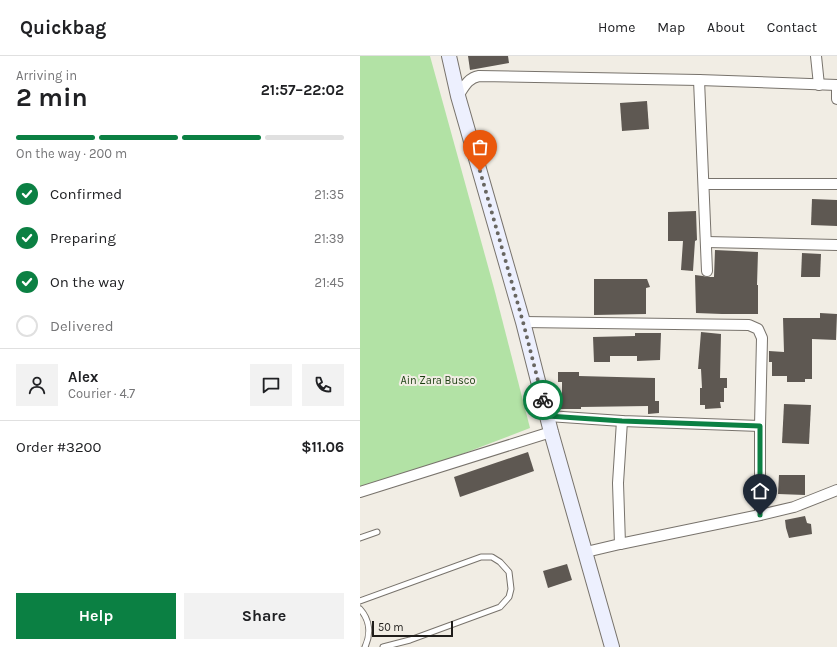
<!DOCTYPE html>
<meta charset="utf-8">
<style>
:root{--surface:#fff;--page:#f2f2f2;--text:#202124;--muted:#757577;--line:#e0e0e0;--accent:#0b8043}
body{margin:0;font-family:Karla,sans-serif;background:var(--page);color:var(--text);height:100vh;display:flex;flex-direction:column;font-size:15px;white-space:nowrap}
*{box-sizing:border-box;margin:0}
p{font-size:13px;color:var(--muted)}
.icon{flex:none;width:22px;height:22px;fill:none;stroke:currentColor;stroke-width:2;stroke-linecap:round;stroke-linejoin:round}
.map{position:relative;flex:1;overflow:hidden}
.panel{display:flex;flex-direction:column;background:var(--surface);width:360px}
.panel>*{flex:none}
.scale{position:absolute;left:12px;bottom:10px;width:81px;box-sizing:border-box;padding-left:4px;border:2px solid #1f1d1a;border-top:0;font-size:11px;line-height:14px;white-space:nowrap;color:#1f1d1a;-webkit-text-stroke:3px #f1ede4;paint-order:stroke}
.pin{position:absolute;display:grid;place-items:center;width:34px;height:34px;color:#fff;margin:-41px -17px;border-radius:50% 50% 50% 0;rotate:-45deg;box-shadow:0 0 4px #0007}
.pin .icon{rotate:45deg}
.courier{position:absolute;display:grid;place-items:center;width:40px;height:40px;margin:-20px;border:3px solid #0b8043;border-radius:50%;background:#fff;color:#222;box-shadow:0 1px 5px #0007}
.head em{font-style:normal;font-weight:700}
.head div{display:flex;flex-direction:column-reverse}
.head{display:flex;align-items:center;justify-content:space-between;height:68px;padding:0 16px}
h1{font-size:26px;font-weight:700;line-height:30px}
.bar{display:grid;grid-template-columns:repeat(4,1fr);gap:6px 4px;align-content:center;height:48px;padding:0 16px}
.bar i{height:5px;border-radius:3px;background:var(--line)}
.bar .current{background:var(--accent)}
.bar p{grid-column:span 4}
.line{display:flex;align-items:center;gap:10px;padding:0 16px;border-top:1px solid var(--line)}
.line div{flex:1}
.round{display:grid;place-items:center;flex:none;width:42px;height:42px;border-radius:0px;background:var(--page)}
ol{padding:0 16px;list-style:none}
li{display:flex;align-items:center;gap:12px;height:44px}
li p{margin-inline-start:auto}
li .icon{padding:4px;border-radius:50%;background:var(--accent);color:#fff;stroke-width:4}
li:last-child{color:var(--muted)}
li i{width:22px;height:22px;border:2px solid var(--line);border-radius:50%}
.action{display:flex;gap:8px;margin-top:auto;padding:8px 16px}
.action a{flex:1;height:46px;border-radius:0px;background:var(--accent);color:#fff;font-size:16px;font-weight:700;line-height:46px;text-align:center}
.action a+a{background:var(--page);color:var(--text)}
header{display:flex;align-items:center;gap:24px;box-sizing:border-box;height:56px;padding:0 20px;background:var(--surface);border-bottom:1px solid var(--line)}
header strong{font-size:19px}
nav{display:flex;gap:22px;margin-inline-start:auto;font-size:14px}
main{display:flex;flex:1;min-height:0}
.map>svg:first-child{display:block}
</style>
<header>
<strong>Quickbag</strong>
<nav><a>Home</a><a>Map</a><a>About</a><a>Contact</a></nav>
</header>
<main>
<section class="panel">
<div class="head"><div><h1>2 min</h1><p>Arriving in</p></div><em>21:57–22:02</em></div>
<div class="bar"><i class="current"></i><i class="current"></i><i class="current"></i><i></i><p>On the way · 200 m</p></div>
<ol>
<li><svg class="icon" aria-label="check" viewBox="0 0 24 24"><path d="M5 12l5 5 9-10"/></svg>Confirmed<p>21:35</p></li>
<li><svg class="icon" aria-label="check" viewBox="0 0 24 24"><path d="M5 12l5 5 9-10"/></svg>Preparing<p>21:39</p></li>
<li><svg class="icon" aria-label="check" viewBox="0 0 24 24"><path d="M5 12l5 5 9-10"/></svg>On the way<p>21:45</p></li>
<li><i></i>Delivered</li>
</ol>
<div class="line" style="height:72px"><a class="round"><svg class="icon" aria-label="person" viewBox="0 0 24 24"><circle cx="12" cy="8" r="4"/><path d="M4 21q1-7 8-7t8 7"/></svg></a><div><b>Alex</b><p>Courier · 4.7</p></div><a class="round"><svg class="icon" aria-label="chat" viewBox="0 0 24 24"><path d="M4 5h16v11H9l-5 4z"/></svg></a><a class="round"><svg class="icon" aria-label="phone" viewBox="0 0 24 24"><path d="M5 4h4l2 5-3 2q2 4 5 5l2-3 5 2v4C11 20 4 13 5 4z"/></svg></a></div>
<div class="line" style="height:52px"><div>Order #3200</div><b>$11.06</b></div>
<div class="action"><a>Help</a><a>Share</a></div>
</section>
<div class="map">
<svg width="477" height="591" viewBox="0 0 477 591">
<rect width="100%" height="100%" fill="#f1ede4"/>
<path fill="#b2e2a5" d="M 0,0 L 70,0 L 134,232 L 170,372 L 0,437 Z"/>
<g fill="#5e5852">
<path d="M 108,0 L 148,0 L 149,7 L 110,14 Z"/>
<path d="M 287,45 L 289,73 L 262,75 L 260,47 Z"/>
<path d="M 452,143 L 477,144 L 477,170 L 451,169 Z"/>
<path d="M 336,155 L 337,184 L 335,185 L 333,215 L 321,214 L 323,185 L 308,185 L 308,156 Z"/>
<path d="M 355,194 L 398,196 L 397,229 L 398,229 L 398,258 L 362,258 L 336,257 L 335,219 L 343,220 L 347,221 L 354,221 Z"/>
<path d="M 442,197 L 461,198 L 460,221 L 441,221 Z"/>
<path d="M 234,223 L 287,223 L 290,231 L 286,232 L 286,258 L 234,259 Z"/>
<path d="M 460,257 L 477,258 L 476,284 L 452,283 L 452,323 L 445,323 L 445,326 L 427,326 L 427,320 L 412,320 L 412,306 L 409,306 L 409,295 L 424,296 L 423,262 L 460,262 Z"/>
<path d="M 341,276 L 361,278 L 360,322 L 367,322 L 367,332 L 364,332 L 364,346 L 360,346 L 361,352 L 345,353 L 345,349 L 340,349 L 340,332 L 342,332 L 341,313 L 338,313 Z"/>
<path d="M 275,277 L 301,277 L 300,304 L 277,305 L 277,300 L 250,300 L 250,306 L 234,306 L 233,281 L 275,280 Z"/>
<path d="M 198,316 L 219,316 L 219,320 L 295,322 L 295,345 L 299,345 L 299,357 L 288,358 L 288,350 L 221,351 L 221,353 L 201,353 L 201,342 L 202,341 L 202,326 L 198,326 Z"/>
<path d="M 424,348 L 451,349 L 449,388 L 422,387 Z"/>
<path d="M 168,396 L 174,415 L 100,441 L 94,421 Z"/>
<path d="M 419,419 L 445,419 L 445,439 L 418,438 Z"/>
<path d="M 445,460 L 447,467 L 451,468 L 452,478 L 429,482 L 426,472 L 425,464 Z"/>
<path d="M 207,508 L 212,524 L 188,532 L 183,515 Z"/>
</g>
<g fill="none" stroke-linecap="round" stroke-linejoin="round">
<g stroke="#78736c" stroke-width="7">
<g id="lane">
<path d="M 0,482 L 17,476"/>
<path d="M 0,545 L 121,501 L 132,501 L 140,506 L 149,516 L 151,533 L 149,541 L 140,551 L 50,584 L 23,591"/>
<path d="M 0,553 C 10,564 11,578 5,591"/>
</g>
</g>
<g stroke="#78736c" stroke-width="12">
<g id="street">
<path d="M 456,0 L 459,29"/>
<path d="M 339,24 L 347,215"/>
<path d="M 477,29 L 477,43"/>
<path d="M 98,40 C 104,31 108,22 119,20 L 339,24 L 477,29"/>
<path d="M 344,128 L 477,128"/>
<path d="M 346,186 L 477,189"/>
<path d="M 163,266 L 389,269 L 398,273 L 402,282 L 400,370 L 400,459"/>
<path d="M 188,360 L 262,365 L 400,370"/>
<path d="M 0,436 L 191,376"/>
<path d="M 260,488 L 258,427 L 262,365"/>
<path d="M 226,496 L 260,488 L 400,459 L 434,451 L 477,434"/>
</g>
</g>
<g stroke="#78736c" stroke-width="16">
<path id="secondary" d="M 89,0 L 98,40 L 163,266 L 191,376 L 252,591"/>
</g>
<use href="#lane" stroke="#fff" stroke-width="5"/>
<use href="#street" stroke="#fff" stroke-width="10"/>
<use href="#secondary" stroke="#edf0fe" stroke-width="14"/>
</g>
<g fill="none" stroke-linecap="round" stroke-linejoin="round">
<path stroke="#686661" stroke-width="4" stroke-dasharray="0 7.2" d="M 120,115 L 163,266 L 183,344"/>
<path stroke="#0b8043" stroke-width="5" d="M 183,344 L 188,360 L 262,365 L 400,370 L 400,459"/>
</g>
<g text-anchor="middle" stroke-width="4" stroke-linejoin="round" paint-order="stroke">
<g font-size="11" fill="#1c3f11" stroke="#f1ede4">
<text x="78" y="328">Ain Zara Busco</text>
</g>
</g>
</svg>
<div class="scale">50 m</div>
<div class="pin" style="left:120px;top:115px;background:#ea580c"><svg class="icon" aria-label="bag" viewBox="0 0 24 24"><path d="M5 8h14l-1 12H6zM9 8a3 3 0 0 1 6 0"/></svg></div>
<div class="pin" style="left:400px;top:459px;background:#1f2937"><svg class="icon" aria-label="home" viewBox="0 0 24 24"><path d="M3 11l9-7 9 7M6 9v11h12V9"/></svg></div>
<div class="courier" style="left:183px;top:344px"><svg class="icon" aria-label="bike" viewBox="0 0 24 24"><circle cx="6" cy="16" r="4"/><circle cx="18" cy="16" r="4"/><path d="M6 16l4-8h5l3 8M10 8l3 8H6M13 5h3"/></svg></div>
</div>
</main>
